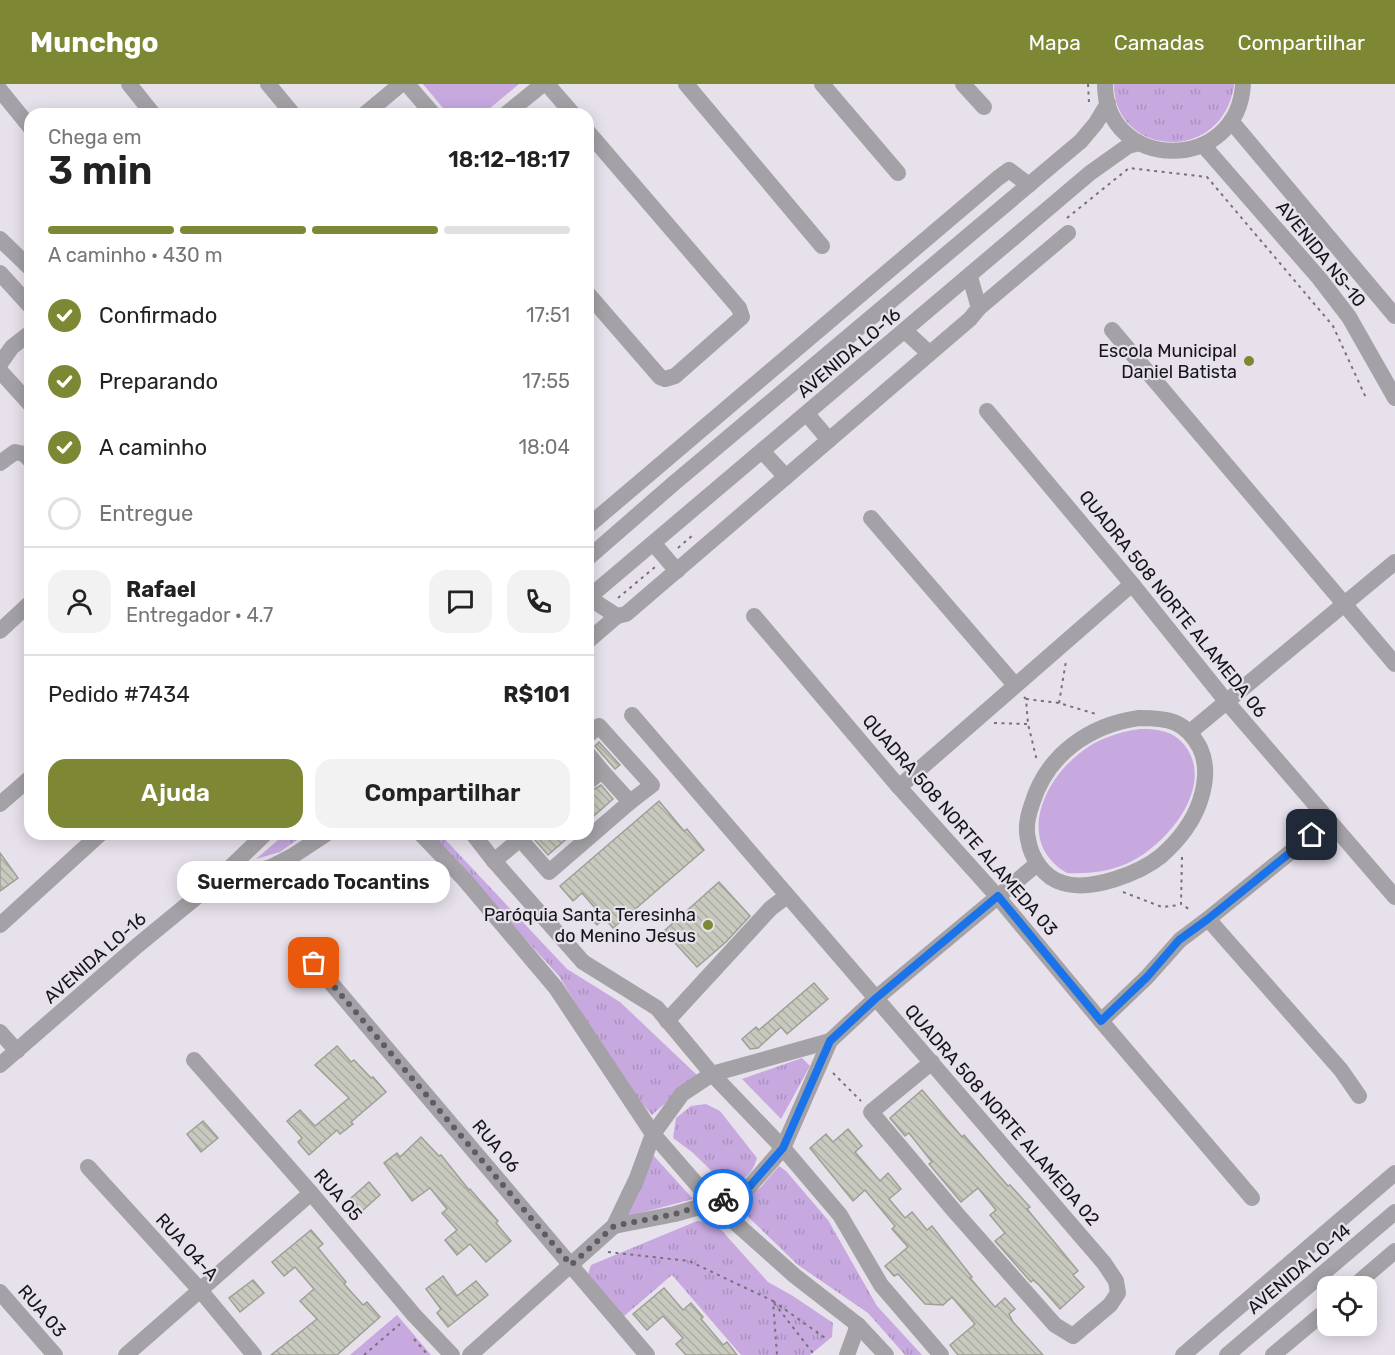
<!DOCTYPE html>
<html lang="pt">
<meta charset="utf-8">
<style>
:root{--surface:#fff;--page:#f2f2f2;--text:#222;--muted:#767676;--line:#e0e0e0;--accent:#7e8733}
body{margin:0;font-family:Rubik,sans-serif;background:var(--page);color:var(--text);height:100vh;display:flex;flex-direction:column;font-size:22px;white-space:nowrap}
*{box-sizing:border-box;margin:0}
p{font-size:20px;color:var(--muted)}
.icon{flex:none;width:33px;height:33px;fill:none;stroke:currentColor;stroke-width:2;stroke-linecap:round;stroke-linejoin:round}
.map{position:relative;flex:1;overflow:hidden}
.details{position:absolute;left:24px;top:24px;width:570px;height:732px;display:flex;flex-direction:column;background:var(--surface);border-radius:18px;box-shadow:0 3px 15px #0003}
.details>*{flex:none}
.buttons{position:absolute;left:1317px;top:1192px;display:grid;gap:12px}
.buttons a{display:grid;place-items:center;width:60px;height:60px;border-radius:12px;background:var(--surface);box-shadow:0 3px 15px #0003;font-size:30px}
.pin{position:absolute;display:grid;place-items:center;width:51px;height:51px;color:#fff;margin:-26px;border-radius:12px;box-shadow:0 3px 9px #0006}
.courier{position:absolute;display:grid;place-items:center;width:60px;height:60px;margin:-30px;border:4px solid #1a73e8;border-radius:50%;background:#fff;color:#222;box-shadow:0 2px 8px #0007}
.bubble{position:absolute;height:42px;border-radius:18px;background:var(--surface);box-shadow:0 3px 15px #0003;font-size:20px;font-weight:600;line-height:42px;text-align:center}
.head em{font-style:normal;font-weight:600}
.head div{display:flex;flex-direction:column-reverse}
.head{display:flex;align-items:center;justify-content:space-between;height:102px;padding:0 24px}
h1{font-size:39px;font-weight:600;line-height:45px}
.bar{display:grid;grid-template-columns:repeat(4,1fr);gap:9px 6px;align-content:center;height:72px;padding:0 24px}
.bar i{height:8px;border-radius:4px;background:var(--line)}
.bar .current{background:var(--accent)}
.bar p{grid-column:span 4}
.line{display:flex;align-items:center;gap:15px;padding:0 24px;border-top:2px solid var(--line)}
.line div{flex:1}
.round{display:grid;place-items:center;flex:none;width:63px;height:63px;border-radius:18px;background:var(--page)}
ol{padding:0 24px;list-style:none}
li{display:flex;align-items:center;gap:18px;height:66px}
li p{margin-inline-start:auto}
li .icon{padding:6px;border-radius:50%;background:var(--accent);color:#fff;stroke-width:4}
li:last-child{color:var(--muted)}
li i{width:33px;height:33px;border:3px solid var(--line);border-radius:50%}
.cta{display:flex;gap:12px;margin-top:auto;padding:12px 24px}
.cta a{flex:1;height:69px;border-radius:18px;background:var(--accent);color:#fff;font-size:24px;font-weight:600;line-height:69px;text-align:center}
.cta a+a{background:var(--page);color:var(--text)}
header{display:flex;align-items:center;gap:36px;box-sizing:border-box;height:84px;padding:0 30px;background:var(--accent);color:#fff}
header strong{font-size:28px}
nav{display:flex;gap:33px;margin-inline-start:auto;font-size:21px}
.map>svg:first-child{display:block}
</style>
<header>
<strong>Munchgo</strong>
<nav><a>Mapa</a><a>Camadas</a><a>Compartilhar</a></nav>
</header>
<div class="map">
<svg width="1395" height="1271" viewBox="0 0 1395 1271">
<defs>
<pattern id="grass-tufts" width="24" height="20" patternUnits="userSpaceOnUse" patternTransform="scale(1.5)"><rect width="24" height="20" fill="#c7a9e0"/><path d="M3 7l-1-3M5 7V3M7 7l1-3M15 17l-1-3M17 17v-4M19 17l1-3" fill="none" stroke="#aa91bf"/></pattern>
<pattern id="building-back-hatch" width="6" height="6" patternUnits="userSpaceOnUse" patternTransform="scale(1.5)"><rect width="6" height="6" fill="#c8cabf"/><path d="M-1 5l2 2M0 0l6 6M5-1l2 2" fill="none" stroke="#abada3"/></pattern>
</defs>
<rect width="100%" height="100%" fill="#e7e1ec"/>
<g fill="url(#grass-tufts)">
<path d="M 1114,0 L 1234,0 L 1234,2 C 1221,82 1113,72 1114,0 Z"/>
<path d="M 285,750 L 305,750 L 280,768 L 256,775 Z"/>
<path d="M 429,750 L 440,750 L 567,885 L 620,918 L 697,991 L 652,1031 L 623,997 L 559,892 Z"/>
<path d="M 802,974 L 810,982 L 781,1035 L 742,995 Z"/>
<path d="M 706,1020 L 720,1027 L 757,1074 C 751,1093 744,1097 725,1100 L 692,1068 L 673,1054 L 676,1034 L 691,1022 Z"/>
<path d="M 653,1071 L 693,1115 L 625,1133 Z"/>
<path d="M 779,1082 L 786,1087 L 828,1136 L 877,1222 L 922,1271 L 905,1271 L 868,1229 L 798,1181 L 737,1122 L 761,1103 Z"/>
<path d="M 697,1137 L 714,1138 L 768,1198 L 793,1212 L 833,1239 L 832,1253 L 810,1271 L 741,1271 L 672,1191 L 623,1233 L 588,1190 L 591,1181 Z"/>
</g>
<g fill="#c7a9e0">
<path d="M 423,0 L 519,0 L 483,30 L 448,30 Z"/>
<path d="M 1140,645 C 1160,645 1176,647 1188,666 C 1213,708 1163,764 1126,780 C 1107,788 1087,790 1067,789 C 1016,759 1042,698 1080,669 C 1097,655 1118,648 1140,645 Z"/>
<path d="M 397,1231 L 431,1271 L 350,1271 Z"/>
</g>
<g fill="url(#building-back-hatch)" stroke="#9e9f95" stroke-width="1.5">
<path d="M 599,658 L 620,681 L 615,685 L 595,662 Z"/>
<path d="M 601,701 L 613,715 L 588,737 L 588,709 Z"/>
<path d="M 659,717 L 684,747 L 687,745 L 704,766 L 613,844 L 604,834 L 597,841 L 588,831 L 596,825 L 582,809 L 573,817 L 560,802 Z"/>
<path d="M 541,750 L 572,750 L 548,771 L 534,755 Z"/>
<path d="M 0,769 L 18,794 L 0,807 Z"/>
<path d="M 719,798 L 750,832 L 726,858 L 697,883 L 664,847 Z"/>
<path d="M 814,899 L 828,915 L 787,950 L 781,943 L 758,964 L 750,965 L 742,955 L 756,943 L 759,946 Z"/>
<path d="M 337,962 L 351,978 L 354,976 L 371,994 L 373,993 L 386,1008 L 351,1038 L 353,1040 L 340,1050 L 337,1046 L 309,1071 L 298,1058 L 302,1054 L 287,1037 L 300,1026 L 315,1042 L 349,1014 L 315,981 Z"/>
<path d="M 922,1006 L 962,1053 L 964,1051 L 1008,1102 L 1010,1101 L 1030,1123 L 1027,1125 L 1078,1187 L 1073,1191 L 1084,1203 L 1060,1225 L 1039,1201 L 1033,1196 L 1031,1198 L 995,1157 L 1005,1149 L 990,1131 L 996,1126 L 978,1104 L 961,1118 L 929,1080 L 932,1078 L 909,1049 L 905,1052 L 890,1034 Z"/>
<path d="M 203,1037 L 218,1054 L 201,1068 L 187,1050 Z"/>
<path d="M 848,1045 L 862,1062 L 855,1068 L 880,1097 L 888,1089 L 901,1105 L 889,1115 L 905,1134 L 912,1128 L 927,1146 L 932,1142 L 972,1193 L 970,1194 L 995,1223 L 1005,1214 L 1015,1225 L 1009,1230 L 1013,1238 L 1043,1271 L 958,1271 L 950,1261 L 975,1240 L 952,1213 L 943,1221 L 925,1220 L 898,1190 L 894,1192 L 885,1182 L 908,1163 L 892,1145 L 895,1142 L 865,1106 L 853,1117 L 810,1064 L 826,1050 L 833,1058 Z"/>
<path d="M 421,1053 L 439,1072 L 441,1071 L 469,1106 L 470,1105 L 498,1137 L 496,1139 L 511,1157 L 486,1178 L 470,1160 L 457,1171 L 445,1156 L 457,1146 L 442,1129 L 447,1125 L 430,1104 L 412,1117 L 384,1079 L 397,1069 L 400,1073 Z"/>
<path d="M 369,1098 L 380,1111 L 362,1127 L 351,1114 Z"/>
<path d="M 311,1146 L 323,1160 L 318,1164 L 346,1198 L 344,1200 L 363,1221 L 367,1218 L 380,1233 L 337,1271 L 271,1271 L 317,1235 L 300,1217 L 314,1205 L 295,1183 L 284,1192 L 272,1178 Z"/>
<path d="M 443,1192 L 457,1212 L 476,1197 L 488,1211 L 448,1243 L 437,1229 L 441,1225 L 426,1205 Z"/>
<path d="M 253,1196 L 264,1209 L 240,1228 L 229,1214 Z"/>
<path d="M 664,1204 L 683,1226 L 691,1219 L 703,1233 L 701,1235 L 723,1261 L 727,1258 L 737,1271 L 686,1271 L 676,1260 L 683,1254 L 663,1232 L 647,1246 L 633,1230 Z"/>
</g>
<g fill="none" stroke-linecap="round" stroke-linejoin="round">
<g stroke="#757278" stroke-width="2" stroke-dasharray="3 4.5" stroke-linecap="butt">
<path d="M 1088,0 L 1089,19"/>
<path d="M 1067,134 L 1129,84 L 1207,93 L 1333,242 L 1367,316"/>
<path d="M 678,464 L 694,450"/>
<path d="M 618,514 L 655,483"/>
<path d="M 1024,613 L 1026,615 L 1028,640 L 1037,677"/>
<path d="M 1026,615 L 1059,619 L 1096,630"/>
<path d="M 1059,619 L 1066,577"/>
<path d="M 994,639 L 1028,640"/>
<path d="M 1182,773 L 1181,820 L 1192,827"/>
<path d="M 1123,808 L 1162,823 L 1180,821"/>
<path d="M 833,989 L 861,1017"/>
<path d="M 608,1168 L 689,1177 L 773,1217 L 777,1271"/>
<path d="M 773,1217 L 828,1256"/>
<path d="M 774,1219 L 813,1269"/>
<path d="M 414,1255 L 428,1271"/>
<path d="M 364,1271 L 400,1240"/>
</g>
<g stroke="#a4a2a6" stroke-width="16">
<path d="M 129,0 L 153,30"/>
<path d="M 268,0 L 293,30"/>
<path d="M 407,0 L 433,30"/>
<path d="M 547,0 L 573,30"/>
<path d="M 686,0 L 822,162"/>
<path d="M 822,0 L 898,89"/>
<path d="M 963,0 L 984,23"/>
<path d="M 1105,0 C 1105,88 1238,90 1243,0"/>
<path d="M 0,6 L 30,43"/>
<path d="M 365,30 L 401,0"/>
<path d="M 506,30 L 543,0"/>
<path d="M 1231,37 L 1395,232"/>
<path d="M 588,48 L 739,224 L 742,233 L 675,292 L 665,295 L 660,293 L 588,210"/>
<path d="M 1203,61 L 1319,194 L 1349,233 L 1395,314"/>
<path d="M 0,155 L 30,184"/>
<path d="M 0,189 L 30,222"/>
<path d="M 979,224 L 1068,149"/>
<path d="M 1112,246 L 1395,580"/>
<path d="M 905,247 L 929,269"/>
<path d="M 0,280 L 12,263 L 30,249"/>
<path d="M 0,287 L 30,320"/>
<path d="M 987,327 L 1132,500 L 1226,617 L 1395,813"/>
<path d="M 807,330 L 829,356"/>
<path d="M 763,368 L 786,393"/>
<path d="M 0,379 L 15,368 L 24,370 L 30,376"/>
<path d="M 871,434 L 1015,601"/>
<path d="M 588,442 L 998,94 L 1009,86 L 1029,101"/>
<path d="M 654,460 L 677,487"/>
<path d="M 588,474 L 673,400 L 1081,57 L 1096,39 L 1108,19"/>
<path d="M 588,514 L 1090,89 L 1128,62 L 1139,59"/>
<path d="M 589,514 L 617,532 L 626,530 L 970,235 L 979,224 L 970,193"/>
<path d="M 754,532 L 899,703 L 997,812 L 1101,937 L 1252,1114"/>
<path d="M 0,547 L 30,519"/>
<path d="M 588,557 L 617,532"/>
<path d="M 632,631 C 789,814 947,996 1104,1179 L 1116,1197 L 1118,1209 L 1110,1221 L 1073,1252 L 1055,1241 L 956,1129 L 871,1028 L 932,978"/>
<path d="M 1139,634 C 1168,634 1185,636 1200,664 C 1208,681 1206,699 1200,717 C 1193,738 1178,757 1161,772 C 1140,789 1091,808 1063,799 C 1044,794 1031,774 1028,755 C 1025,743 1028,731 1032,720 C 1047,670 1090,641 1139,634 Z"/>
<path d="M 1190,648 L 1395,478"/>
<path d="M 588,651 L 599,642 L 652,701 L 630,718"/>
<path d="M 588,670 L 602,687"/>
<path d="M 899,703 L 1132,500"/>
<path d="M 0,720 L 30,694"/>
<path d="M 421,750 L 464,795 L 556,904 L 653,1050 L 713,1119 L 795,1192 L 858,1241 L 886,1271"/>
<path d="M 473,750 L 494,777 L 583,878 L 657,924 L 712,990 L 783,1064 L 840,1131 L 881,1201 L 941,1271"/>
<path d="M 525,750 L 520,755 L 549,788 L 630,718 L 602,687 L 588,698"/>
<path d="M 494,777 L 520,755 L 515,750"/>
<path d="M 217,797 L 271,783 L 294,771 L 326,750"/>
<path d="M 1208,835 L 1341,986 L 1359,1012"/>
<path d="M 0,841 L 100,750"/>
<path d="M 314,879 L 647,1271"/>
<path d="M 667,937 L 771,824 L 787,812"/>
<path d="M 1101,937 L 1147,893 L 1180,856 L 1208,835 L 1329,737"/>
<path d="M 0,948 L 17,967"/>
<path d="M 194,976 L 311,1109 L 414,1231 L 452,1271"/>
<path d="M 0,981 L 138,861 L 216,797 L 265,750"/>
<path d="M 88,1083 L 200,1206 L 254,1271"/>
<path d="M 614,1142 L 675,1130 L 713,1119 L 750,1102 L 783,1064 L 830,957 L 875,915 L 1037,780"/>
<path d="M 1353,1203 L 1395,1167"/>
<path d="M 0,1208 L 55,1271"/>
<path d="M 126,1271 L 311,1109"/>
<path d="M 470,1271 L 614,1142 L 637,1094 L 653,1050 L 682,1010 L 712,990 L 830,957"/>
<path d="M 847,1271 L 858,1241"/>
<path d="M 1183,1271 L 1395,1089"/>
<path d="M 1227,1271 L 1395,1128"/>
<path d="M 1273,1271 L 1328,1225"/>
</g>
</g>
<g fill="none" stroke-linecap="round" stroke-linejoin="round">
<path stroke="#605c62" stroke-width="6" stroke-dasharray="0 10.8" d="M 314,879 L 571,1181 L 614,1142 L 675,1130 L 723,1115"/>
<path stroke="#1a73e8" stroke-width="8" d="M 723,1115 L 750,1102 L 783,1064 L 830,957 L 875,915 L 998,812 L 1101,937 L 1147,893 L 1179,856 L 1208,835 L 1312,751"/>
</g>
<g fill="#7e8733" stroke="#e7e1ec" stroke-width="2">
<circle cx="1249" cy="277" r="6"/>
<circle cx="708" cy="841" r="6"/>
</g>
<g text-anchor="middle" stroke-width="4.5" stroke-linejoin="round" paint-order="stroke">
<g font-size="18" fill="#171518" stroke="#e7e1ec">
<text transform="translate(1321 170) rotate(51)" y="6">AVENIDA NS-10</text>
<text transform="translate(849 269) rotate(-40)" y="6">AVENIDA LO-16</text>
<text transform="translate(1173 520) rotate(51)" y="6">QUADRA 508 NORTE ALAMEDA 06</text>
<text transform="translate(960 741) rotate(49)" y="6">QUADRA 508 NORTE ALAMEDA 03</text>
<text transform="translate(95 874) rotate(-41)" y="6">AVENIDA LO-16</text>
<text transform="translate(1002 1031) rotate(49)" y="6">QUADRA 508 NORTE ALAMEDA 02</text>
<text transform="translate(496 1062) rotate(50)" y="6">RUA 06</text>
<text transform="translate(338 1111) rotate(49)" y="6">RUA 05</text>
<text transform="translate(187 1163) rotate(48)" y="6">RUA 04-A</text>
<text transform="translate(1299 1185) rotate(-40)" y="6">AVENIDA LO-14</text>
<text transform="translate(42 1227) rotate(49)" y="6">RUA 03</text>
</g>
<g font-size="18" fill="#171518" stroke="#e7e1ec" text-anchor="end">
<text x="1237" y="273">Escola Municipal<tspan x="1237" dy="21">Daniel Batista</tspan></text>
<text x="696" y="837">Paróquia Santa Teresinha<tspan x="696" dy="21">do Menino Jesus</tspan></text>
</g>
</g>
</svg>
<div class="buttons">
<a><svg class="icon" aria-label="locate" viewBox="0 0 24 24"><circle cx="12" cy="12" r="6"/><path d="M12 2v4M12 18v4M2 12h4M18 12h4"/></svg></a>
</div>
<div class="pin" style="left:314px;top:879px;background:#ea580c"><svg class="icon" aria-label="bag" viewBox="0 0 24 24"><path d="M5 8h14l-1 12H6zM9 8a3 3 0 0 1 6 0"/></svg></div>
<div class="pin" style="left:1312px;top:751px;background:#1f2937"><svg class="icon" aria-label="home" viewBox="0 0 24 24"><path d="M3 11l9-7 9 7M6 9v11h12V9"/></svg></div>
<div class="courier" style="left:723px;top:1115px"><svg class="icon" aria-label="bike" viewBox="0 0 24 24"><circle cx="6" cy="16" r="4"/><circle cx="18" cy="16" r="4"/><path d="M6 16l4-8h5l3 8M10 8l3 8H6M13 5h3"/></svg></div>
<div class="bubble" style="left:177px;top:777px;width:273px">Suermercado Tocantins</div>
<section class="details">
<div class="head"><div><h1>3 min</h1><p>Chega em</p></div><em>18:12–18:17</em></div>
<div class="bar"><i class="current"></i><i class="current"></i><i class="current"></i><i></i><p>A caminho · 430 m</p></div>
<ol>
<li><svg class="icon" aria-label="check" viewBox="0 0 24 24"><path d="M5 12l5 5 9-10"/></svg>Confirmado<p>17:51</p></li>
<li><svg class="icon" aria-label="check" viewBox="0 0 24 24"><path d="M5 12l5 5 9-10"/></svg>Preparando<p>17:55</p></li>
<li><svg class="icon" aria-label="check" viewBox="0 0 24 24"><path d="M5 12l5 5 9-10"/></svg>A caminho<p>18:04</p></li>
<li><i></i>Entregue</li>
</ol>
<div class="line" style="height:108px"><a class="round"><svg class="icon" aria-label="person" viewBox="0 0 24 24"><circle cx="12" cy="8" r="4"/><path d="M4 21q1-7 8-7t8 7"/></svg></a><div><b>Rafael</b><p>Entregador · 4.7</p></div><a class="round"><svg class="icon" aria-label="chat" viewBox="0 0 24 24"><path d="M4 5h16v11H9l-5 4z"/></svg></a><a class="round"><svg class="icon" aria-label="phone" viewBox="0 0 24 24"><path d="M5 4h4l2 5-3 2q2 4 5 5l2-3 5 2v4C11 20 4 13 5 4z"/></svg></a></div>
<div class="line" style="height:78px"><div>Pedido #7434</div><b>R$101</b></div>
<div class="cta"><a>Ajuda</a><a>Compartilhar</a></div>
</section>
</div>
